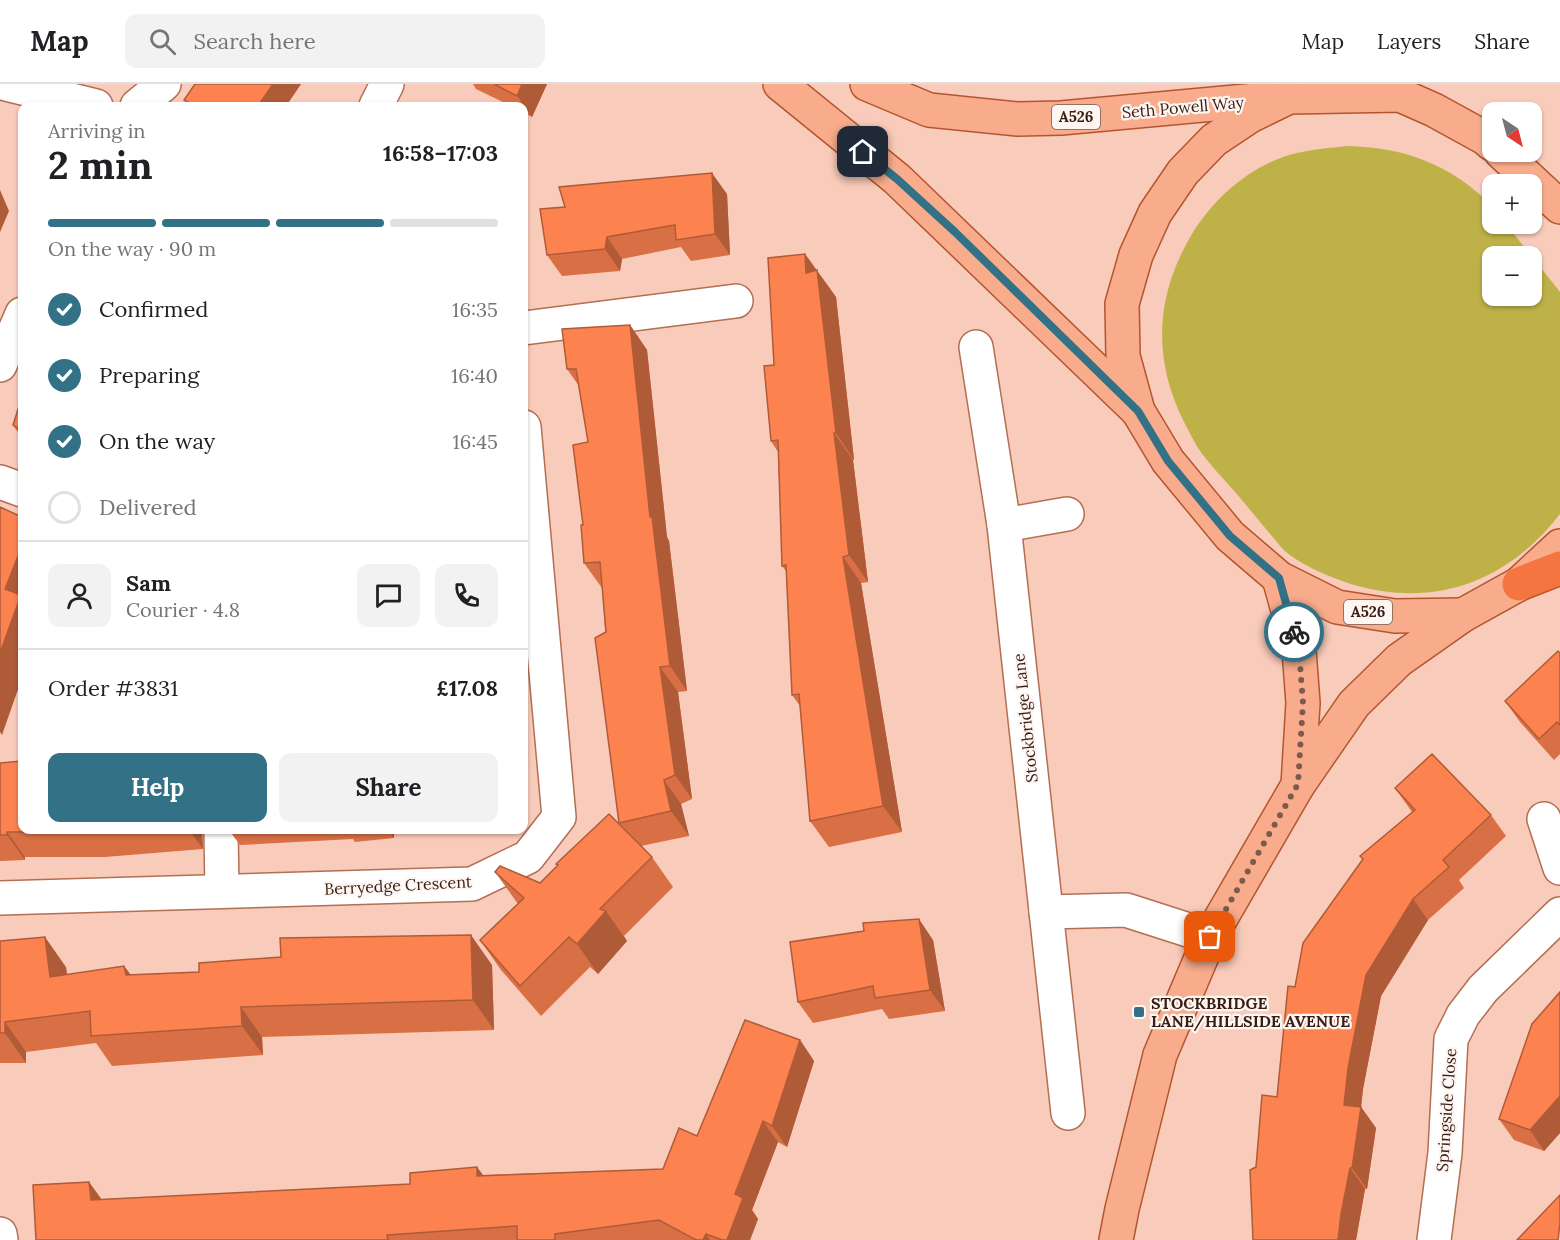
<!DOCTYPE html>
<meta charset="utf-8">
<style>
:root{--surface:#fff;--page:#f2f2f2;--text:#202124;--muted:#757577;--line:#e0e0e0;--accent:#327186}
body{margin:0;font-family:Lora,serif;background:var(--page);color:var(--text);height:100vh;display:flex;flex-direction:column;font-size:22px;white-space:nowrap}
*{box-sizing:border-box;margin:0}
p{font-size:20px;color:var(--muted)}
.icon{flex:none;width:33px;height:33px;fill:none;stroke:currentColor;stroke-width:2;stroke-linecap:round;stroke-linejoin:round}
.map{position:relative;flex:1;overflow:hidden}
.details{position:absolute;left:18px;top:18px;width:510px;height:732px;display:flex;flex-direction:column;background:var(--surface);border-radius:12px;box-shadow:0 2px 4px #0004}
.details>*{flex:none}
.needle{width:39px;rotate:144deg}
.buttons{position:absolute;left:1482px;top:18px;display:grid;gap:12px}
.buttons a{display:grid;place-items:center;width:60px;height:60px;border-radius:12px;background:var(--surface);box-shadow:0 2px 4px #0004;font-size:30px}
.pin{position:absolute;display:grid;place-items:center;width:51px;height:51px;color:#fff;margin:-26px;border-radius:12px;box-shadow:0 3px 9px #0006}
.courier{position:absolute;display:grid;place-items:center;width:60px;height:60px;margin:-30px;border:4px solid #327186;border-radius:50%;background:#fff;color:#222;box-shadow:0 2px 8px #0007}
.summary em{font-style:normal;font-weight:700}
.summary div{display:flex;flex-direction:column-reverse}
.summary{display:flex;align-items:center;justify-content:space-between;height:102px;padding:0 30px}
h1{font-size:39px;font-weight:700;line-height:45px}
.bar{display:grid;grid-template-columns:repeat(4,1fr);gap:9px 6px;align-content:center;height:72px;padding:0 30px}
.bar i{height:8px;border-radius:4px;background:var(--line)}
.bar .on{background:var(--accent)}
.bar p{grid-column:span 4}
.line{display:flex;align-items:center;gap:15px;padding:0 30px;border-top:2px solid var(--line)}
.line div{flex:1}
.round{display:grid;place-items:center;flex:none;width:63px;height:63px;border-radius:12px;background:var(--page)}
ol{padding:0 30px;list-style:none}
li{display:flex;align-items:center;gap:18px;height:66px}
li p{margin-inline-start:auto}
li .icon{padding:6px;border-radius:50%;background:var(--accent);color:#fff;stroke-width:4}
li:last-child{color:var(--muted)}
li i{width:33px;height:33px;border:3px solid var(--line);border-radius:50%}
.button{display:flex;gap:12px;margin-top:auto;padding:12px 30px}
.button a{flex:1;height:69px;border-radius:12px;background:var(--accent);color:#fff;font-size:24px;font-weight:700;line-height:69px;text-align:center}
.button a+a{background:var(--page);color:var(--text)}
header{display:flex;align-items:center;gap:36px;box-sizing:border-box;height:84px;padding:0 30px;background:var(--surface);border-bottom:2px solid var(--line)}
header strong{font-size:28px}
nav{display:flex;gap:33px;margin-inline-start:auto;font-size:21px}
.search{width:420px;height:54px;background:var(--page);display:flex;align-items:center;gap:15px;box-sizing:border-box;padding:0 21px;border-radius:12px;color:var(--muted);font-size:22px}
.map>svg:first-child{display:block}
</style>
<header>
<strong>Map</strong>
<div class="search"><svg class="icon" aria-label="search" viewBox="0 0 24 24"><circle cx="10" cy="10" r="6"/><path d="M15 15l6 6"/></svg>Search here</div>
<nav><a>Map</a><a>Layers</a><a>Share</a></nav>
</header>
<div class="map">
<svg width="1560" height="1156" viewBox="0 0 1560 1156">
<rect width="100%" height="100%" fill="#f9cbba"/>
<path fill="#beb148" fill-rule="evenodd" d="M 1347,62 C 1404,63 1452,81 1492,122 L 1492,140 L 1506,140 L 1560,208 L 1560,430 C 1505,501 1428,527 1342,497 C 1323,490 1302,481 1286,468 C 1280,463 1276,456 1271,451 C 1259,437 1248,423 1236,409 C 1223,394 1209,380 1198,364 C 1193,356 1189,347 1185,340 C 1152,275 1155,212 1192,150 C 1215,112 1254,79 1297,69 C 1314,65 1331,64 1347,62 ZM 1492,172 L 1532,172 L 1532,212 L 1492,212 Z"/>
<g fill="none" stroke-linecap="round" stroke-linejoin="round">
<g stroke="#b36f54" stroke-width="36">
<g id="minor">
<path d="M 6,0 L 96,22"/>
<path d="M 137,22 L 164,0"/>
<path d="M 376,22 L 387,0"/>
<path d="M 524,244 L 736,217"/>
<path d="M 976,263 L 1004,441 L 1068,1029"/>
<path d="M 0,281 L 22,230"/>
<path d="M 0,398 L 22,406"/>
<path d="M 1004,441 L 1067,430"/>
<path d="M 1544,735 L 1560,784"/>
<path d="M 221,746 L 222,807"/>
<path d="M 0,814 L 472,800 L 528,773 L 559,733 L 524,343"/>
<path d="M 1046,828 L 1126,826 L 1210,853"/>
<path d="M 0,1150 L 1,1156"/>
<path d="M 1434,1156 L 1445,1069 L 1451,955 L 1463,931 L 1483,905 L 1560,830"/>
</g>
</g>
<g stroke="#b3562f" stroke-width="36">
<g id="major">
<path d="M 780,0 L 897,95 L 1138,327"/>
<path d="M 867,0 L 929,26 L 1018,35 L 1061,34 L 1289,13 L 1400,11 L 1434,26 L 1485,54 L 1492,60"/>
<path d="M 1289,13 L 1250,32 L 1214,56 L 1183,88 L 1155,129 L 1136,171 L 1122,220 L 1123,272 L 1138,327 L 1168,377 L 1230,452 L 1279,494 L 1337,523 L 1395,532 L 1463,531"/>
<path d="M 1501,68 L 1560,123"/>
<path d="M 1279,494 L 1299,566 L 1303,619 L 1298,701"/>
<path d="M 1116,1156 L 1122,1125 L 1160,971 L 1210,853 L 1298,701 L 1354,620 L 1399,576 L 1463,531 L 1519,500 L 1560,462"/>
</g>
</g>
<g stroke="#b3562f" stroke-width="36">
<path id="highway" d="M 1519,500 L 1560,484"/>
</g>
<use href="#minor" stroke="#fff" stroke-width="33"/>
<use href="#major" stroke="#f8ac8c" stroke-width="33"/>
<use href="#highway" stroke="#f4753f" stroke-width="33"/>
</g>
<g fill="#d97045">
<path d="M 195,0 L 301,0 L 286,22 L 189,22 L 184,16 Z"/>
<path d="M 473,0 L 547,0 L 532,33 L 524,29 L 524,22 L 511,22 L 476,5 Z"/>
<path d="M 727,110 L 730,171 L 691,177 L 681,163 L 622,175 L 620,187 L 562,192 L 547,171 Z"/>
<path d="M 805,170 L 836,213 L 854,376 L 853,376 L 868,498 L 861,499 L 902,748 L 829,763 L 810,737 L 800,622 L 792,611 L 786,487 L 782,482 L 778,368 L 771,357 L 774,281 Z"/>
<path d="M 630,241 L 647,266 L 667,453 L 669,457 L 687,607 L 678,608 L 692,715 L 681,720 L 689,752 L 641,762 L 652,773 L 673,803 L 624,852 L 627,857 L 598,890 L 590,883 L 541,932 L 501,886 L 480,856 L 518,820 L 495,788 L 540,799 L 622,743 L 619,739 L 602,504 L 584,479 L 583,441 L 588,358 L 579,302 L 567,285 Z"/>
<path d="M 22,313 L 22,354 L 13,341 Z"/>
<path d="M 1560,569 L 1560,670 L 1554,676 L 1520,638 L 1505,617 Z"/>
<path d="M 0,679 L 22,746 L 202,746 L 203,765 L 105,773 L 25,773 L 25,776 L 0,777 Z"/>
<path d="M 1395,704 L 1491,731 L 1506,752 L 1459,796 L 1464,804 L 1428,836 L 1381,912 L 1363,1005 L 1361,1023 L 1376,1044 L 1367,1105 L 1365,1105 L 1356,1156 L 1253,1156 L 1256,1083 L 1277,1013 L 1295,903 L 1363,776 L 1360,772 L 1412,728 Z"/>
<path d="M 229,746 L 394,746 L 394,754 L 355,758 L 353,755 L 240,761 Z"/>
<path d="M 864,847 L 933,856 L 945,927 L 889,935 L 882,925 L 813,939 L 798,918 Z"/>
<path d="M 0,857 L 66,883 L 67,891 L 124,882 L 131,891 L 492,881 L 494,946 L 262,953 L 263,971 L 112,982 L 96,959 L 26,968 L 26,979 L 0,979 Z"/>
<path d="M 1560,908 L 1560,1049 L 1544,1067 L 1514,1056 L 1499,1035 Z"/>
<path d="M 800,956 L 814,977 L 787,1063 L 778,1058 L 752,1126 L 758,1135 L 750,1156 L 36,1156 L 89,1098 L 102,1116 L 410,1100 L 477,1083 L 483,1091 L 663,1085 Z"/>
</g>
<g fill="#b05b38">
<path d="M 273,0 L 301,0 L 286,22 L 258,22 Z"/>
<path d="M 522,0 L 547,0 L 532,33 L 517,12 Z"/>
<path d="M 712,89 L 727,110 L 730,171 L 715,150 Z"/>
<path d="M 0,106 L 9,127 L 0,148 Z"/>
<path d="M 607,153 L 622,175 L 620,187 L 605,165 Z"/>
<path d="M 805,170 L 836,213 L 854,376 L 836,349 L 806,189 Z"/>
<path d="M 630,241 L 647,266 L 667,453 L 669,457 L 687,607 L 670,582 L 650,433 Z"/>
<path d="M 834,349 L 853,376 L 868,498 L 849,471 Z"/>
<path d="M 22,462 L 22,594 L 2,651 L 0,648 L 0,569 L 5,505 Z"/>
<path d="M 843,473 L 861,499 L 902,748 L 883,722 Z"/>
<path d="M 660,583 L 678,608 L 692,715 L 675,691 Z"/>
<path d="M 664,696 L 681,720 L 689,752 L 671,727 Z"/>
<path d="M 189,746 L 202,746 L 203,765 Z"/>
<path d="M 388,746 L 394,746 L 394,754 Z"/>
<path d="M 7,748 L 25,773 L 25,776 L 7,751 Z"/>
<path d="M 1413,815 L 1428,836 L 1381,912 L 1363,1005 L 1361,1023 L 1376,1044 L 1367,1105 L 1352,1084 L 1344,1021 L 1348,984 L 1366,891 Z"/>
<path d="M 606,827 L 627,857 L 598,890 L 577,860 Z"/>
<path d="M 919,835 L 933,856 L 945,927 L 930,906 Z"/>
<path d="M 471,851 L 492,881 L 494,946 L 473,916 Z"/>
<path d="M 45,853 L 66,883 L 71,923 L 50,893 Z"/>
<path d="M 124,882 L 145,911 L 126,891 Z"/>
<path d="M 241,923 L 262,953 L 263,971 L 242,942 Z"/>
<path d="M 5,938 L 26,968 L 26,979 L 5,949 Z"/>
<path d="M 800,956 L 814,977 L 787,1063 L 772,1042 Z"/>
<path d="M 1560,1012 L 1560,1049 L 1544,1067 L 1530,1046 Z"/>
<path d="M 763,1037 L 778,1058 L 752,1126 L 758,1135 L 750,1156 L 727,1156 L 735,1110 Z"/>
<path d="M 477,1083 L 492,1104 L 477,1092 Z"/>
<path d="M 1350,1084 L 1365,1105 L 1356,1156 L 1338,1156 L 1341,1130 Z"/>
<path d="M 89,1098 L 104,1119 L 91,1116 Z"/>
<path d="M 706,1150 L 710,1156 L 703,1156 Z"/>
</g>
<g fill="#fc8250" stroke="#b05b38" stroke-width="1.5">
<path d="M 195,0 L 273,0 L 258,22 L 195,22 L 184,16 Z"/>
<path d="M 494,0 L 522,0 L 517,12 Z"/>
<path d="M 712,89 L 715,150 L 676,156 L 675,141 L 607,153 L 605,165 L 547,171 L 540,125 L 565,123 L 559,103 Z"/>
<path d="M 805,170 L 806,189 L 817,186 L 836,349 L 834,349 L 849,471 L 843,473 L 883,722 L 810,737 L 799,610 L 792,611 L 786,481 L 782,482 L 778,356 L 771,357 L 764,282 L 774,281 L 768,174 Z"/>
<path d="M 630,241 L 650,433 L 652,433 L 670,582 L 660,583 L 675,691 L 664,696 L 671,727 L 619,739 L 595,554 L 606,548 L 600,478 L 584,479 L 581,441 L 583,441 L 573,361 L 588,358 L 576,285 L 567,285 L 562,245 Z"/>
<path d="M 22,313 L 22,347 L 13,341 Z"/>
<path d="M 0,423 L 22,433 L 22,462 L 5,505 L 21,511 L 0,569 Z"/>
<path d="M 1558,567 L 1560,569 L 1560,641 L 1557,638 L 1539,655 L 1505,617 Z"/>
<path d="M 1432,670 L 1491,731 L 1443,776 L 1449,783 L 1413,815 L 1366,891 L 1348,984 L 1344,1021 L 1361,1023 L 1352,1084 L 1350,1084 L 1341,1130 L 1338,1156 L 1253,1156 L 1250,1086 L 1256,1083 L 1262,1011 L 1277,1013 L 1288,902 L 1295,903 L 1303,859 L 1363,775 L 1360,772 L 1415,726 L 1395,704 Z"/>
<path d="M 22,677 L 22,746 L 116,746 L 88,748 L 7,748 L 7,751 L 0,751 L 0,679 Z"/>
<path d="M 609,730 L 652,773 L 600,825 L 606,827 L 577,860 L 569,853 L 520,902 L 480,856 L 524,814 L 495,788 L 500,782 L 540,799 L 558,781 L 556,780 Z"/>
<path d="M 919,835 L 930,906 L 875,914 L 873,902 L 798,918 L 790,858 L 864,847 L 863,839 Z"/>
<path d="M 471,851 L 473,916 L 241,923 L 242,942 L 91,952 L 90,927 L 5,938 L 5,949 L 0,949 L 0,857 L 45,853 L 50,893 L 124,882 L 126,891 L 199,888 L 199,879 L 281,873 L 280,854 Z"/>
<path d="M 1560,908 L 1560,1012 L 1530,1046 L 1499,1035 L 1532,940 Z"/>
<path d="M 745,936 L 800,956 L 772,1042 L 763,1037 L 735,1110 L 743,1114 L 727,1156 L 722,1156 L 706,1150 L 703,1156 L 696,1156 L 659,1136 L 555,1150 L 555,1156 L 517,1156 L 517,1142 L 387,1151 L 388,1156 L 36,1156 L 33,1101 L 89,1098 L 91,1116 L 410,1100 L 410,1089 L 477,1083 L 477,1092 L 663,1085 L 679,1044 L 697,1052 Z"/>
<path d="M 1560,1111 L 1560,1139 L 1558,1156 L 1517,1156 Z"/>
</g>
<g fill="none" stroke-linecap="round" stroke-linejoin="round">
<path stroke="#7c5a4d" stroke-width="6" stroke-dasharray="0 10.8" d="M 1210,853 L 1298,700 L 1303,619 L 1299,566 L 1294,548"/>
<path stroke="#327186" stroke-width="8" d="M 863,68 L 897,95 L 955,148 L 1138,327 L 1168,377 L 1230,452 L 1279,494 L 1294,548"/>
</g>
<rect fill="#327186" stroke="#fef6f3" stroke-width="2" x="1133" y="922" width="12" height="12" rx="3"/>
<g text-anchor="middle" stroke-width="4.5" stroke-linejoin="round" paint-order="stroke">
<g fill="#fef6f3" stroke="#745e56" stroke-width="1.5">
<rect x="1052" y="21" width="48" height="24" rx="4.5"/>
<rect x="1344" y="516" width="48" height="24" rx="4.5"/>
</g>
<g font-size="15" font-weight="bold" fill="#391d12">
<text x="1076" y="38">A526</text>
<text x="1368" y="533">A526</text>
</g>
<g font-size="16" fill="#391d12" stroke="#fef6f3">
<text transform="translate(1183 23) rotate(-5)" y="6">Seth Powell Way</text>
<text transform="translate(1025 634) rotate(-96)" y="6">Stockbridge Lane</text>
<text transform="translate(398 801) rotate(-3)" y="6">Berryedge Crescent</text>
<text transform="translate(1446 1026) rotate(-86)" y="6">Springside Close</text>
</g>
<g font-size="16" font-weight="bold" fill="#391d12" stroke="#fef6f3" text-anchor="start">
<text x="1151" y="925">STOCKBRIDGE<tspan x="1151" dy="18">LANE/HILLSIDE AVENUE</tspan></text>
</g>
</g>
</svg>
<div class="buttons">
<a><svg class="needle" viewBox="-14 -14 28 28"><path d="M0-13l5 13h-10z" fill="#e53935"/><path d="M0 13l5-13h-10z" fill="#757577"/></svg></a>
<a>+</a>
<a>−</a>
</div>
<div class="pin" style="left:1210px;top:853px;background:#ea580c"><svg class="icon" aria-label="bag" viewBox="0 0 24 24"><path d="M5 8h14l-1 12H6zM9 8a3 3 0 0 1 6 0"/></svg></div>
<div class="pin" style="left:863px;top:68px;background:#1f2937"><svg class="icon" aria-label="home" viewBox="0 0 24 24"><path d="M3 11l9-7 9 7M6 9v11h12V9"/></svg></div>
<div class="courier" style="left:1294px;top:548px"><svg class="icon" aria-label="bike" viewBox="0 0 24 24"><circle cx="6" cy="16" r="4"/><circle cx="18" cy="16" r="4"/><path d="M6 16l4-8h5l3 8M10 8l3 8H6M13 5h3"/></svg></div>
<section class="details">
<div class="summary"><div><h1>2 min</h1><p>Arriving in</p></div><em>16:58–17:03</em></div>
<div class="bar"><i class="on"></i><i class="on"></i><i class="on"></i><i></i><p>On the way · 90 m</p></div>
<ol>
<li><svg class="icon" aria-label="check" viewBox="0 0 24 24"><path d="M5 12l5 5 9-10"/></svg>Confirmed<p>16:35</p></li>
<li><svg class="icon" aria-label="check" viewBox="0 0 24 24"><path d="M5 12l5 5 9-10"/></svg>Preparing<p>16:40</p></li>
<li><svg class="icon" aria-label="check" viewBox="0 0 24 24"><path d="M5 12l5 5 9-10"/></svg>On the way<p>16:45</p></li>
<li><i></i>Delivered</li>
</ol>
<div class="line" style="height:108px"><a class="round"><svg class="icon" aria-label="person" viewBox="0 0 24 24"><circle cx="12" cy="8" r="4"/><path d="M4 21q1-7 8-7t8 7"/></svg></a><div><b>Sam</b><p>Courier · 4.8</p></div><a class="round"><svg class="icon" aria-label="chat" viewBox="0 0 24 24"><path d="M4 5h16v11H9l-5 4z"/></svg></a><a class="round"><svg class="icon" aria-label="phone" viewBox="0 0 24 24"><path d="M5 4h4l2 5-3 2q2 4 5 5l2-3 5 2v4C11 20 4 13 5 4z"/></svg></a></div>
<div class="line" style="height:78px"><div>Order #3831</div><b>£17.08</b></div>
<div class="button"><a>Help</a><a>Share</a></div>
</section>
</div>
